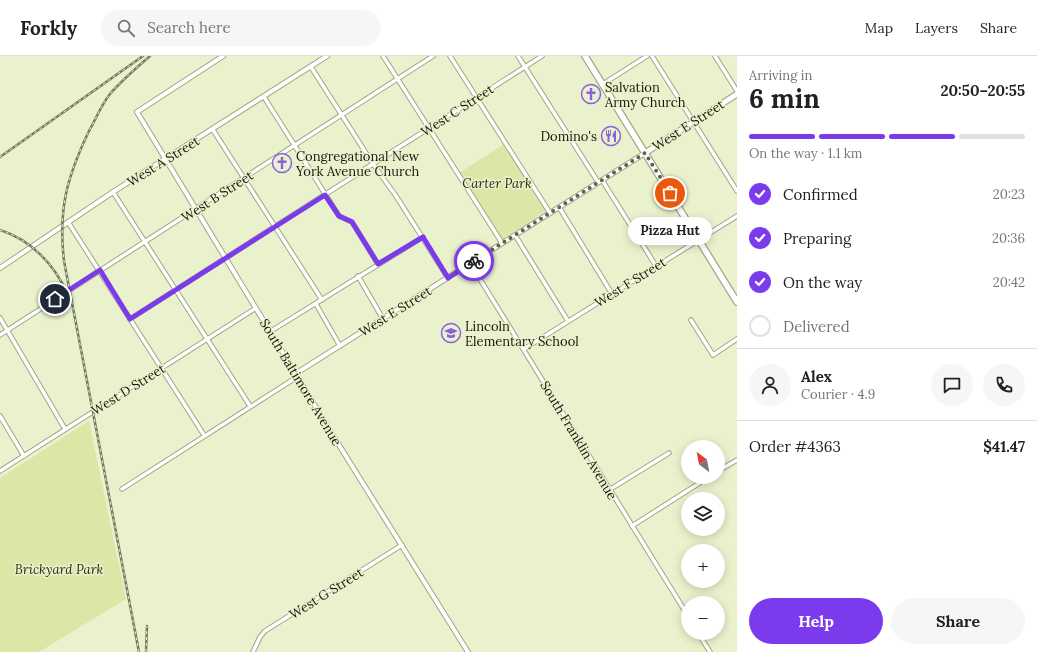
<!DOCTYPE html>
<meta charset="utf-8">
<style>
:root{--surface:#fff;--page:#f6f6f6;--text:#222;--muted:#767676;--line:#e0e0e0;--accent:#7c3aed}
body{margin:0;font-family:Lora,serif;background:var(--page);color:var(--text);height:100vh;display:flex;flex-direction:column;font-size:15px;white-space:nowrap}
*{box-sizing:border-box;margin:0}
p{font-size:13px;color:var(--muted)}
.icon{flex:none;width:22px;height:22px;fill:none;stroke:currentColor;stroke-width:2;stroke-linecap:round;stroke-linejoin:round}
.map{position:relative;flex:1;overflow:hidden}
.drawer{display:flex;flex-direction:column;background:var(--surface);width:300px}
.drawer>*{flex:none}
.needle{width:26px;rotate:328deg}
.fabs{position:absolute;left:681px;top:384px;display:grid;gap:8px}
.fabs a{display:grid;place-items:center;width:44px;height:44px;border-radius:50%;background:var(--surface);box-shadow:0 2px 10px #0003;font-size:20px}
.pin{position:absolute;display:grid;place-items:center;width:34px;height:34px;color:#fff;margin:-17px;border:2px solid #fff;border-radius:50%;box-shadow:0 1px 4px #0007}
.courier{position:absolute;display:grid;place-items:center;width:40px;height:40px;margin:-20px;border:3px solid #7c3aed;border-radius:50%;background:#fff;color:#222;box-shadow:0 1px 5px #0007}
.bubble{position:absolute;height:28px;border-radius:14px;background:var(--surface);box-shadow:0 2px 10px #0003;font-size:13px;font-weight:800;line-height:28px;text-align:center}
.head em{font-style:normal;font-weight:800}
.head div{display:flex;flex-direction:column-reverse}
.head{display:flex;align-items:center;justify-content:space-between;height:68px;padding:0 12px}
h1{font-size:26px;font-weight:800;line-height:30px}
.bar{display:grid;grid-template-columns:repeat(4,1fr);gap:6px 4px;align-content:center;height:48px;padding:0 12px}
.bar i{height:5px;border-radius:3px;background:var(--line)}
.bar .current{background:var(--accent)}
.bar p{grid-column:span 4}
.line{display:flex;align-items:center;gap:10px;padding:0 12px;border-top:1px solid var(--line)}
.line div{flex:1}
.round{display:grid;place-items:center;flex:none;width:42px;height:42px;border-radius:21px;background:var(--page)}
ol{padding:0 12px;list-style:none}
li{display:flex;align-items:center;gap:12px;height:44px}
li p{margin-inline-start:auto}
li .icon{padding:4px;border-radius:50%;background:var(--accent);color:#fff;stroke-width:4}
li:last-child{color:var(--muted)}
li i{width:22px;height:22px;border:2px solid var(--line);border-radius:50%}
.button{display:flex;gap:8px;margin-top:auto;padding:8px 12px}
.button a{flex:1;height:46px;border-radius:24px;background:var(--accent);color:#fff;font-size:16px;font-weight:800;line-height:46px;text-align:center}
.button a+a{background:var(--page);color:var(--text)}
header{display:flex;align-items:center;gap:24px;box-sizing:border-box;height:56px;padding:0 20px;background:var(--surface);border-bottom:1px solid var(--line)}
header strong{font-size:19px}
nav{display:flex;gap:22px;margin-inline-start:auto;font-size:14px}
.search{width:280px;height:36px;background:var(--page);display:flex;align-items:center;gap:10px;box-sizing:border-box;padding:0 14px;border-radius:22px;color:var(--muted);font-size:15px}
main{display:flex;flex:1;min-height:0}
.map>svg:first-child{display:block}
</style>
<header>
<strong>Forkly</strong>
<div class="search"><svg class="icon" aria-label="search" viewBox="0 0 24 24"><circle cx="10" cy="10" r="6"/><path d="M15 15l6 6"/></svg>Search here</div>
<nav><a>Map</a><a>Layers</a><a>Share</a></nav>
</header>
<main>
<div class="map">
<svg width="737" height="596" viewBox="0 0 737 596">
<rect width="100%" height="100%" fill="#eaf2cd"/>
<g fill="#dbe7a7">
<path d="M 504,88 L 546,155 L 502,183 L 459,117 Z"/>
<path d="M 89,365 L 126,543 L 39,596 L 0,596 L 0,422 Z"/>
</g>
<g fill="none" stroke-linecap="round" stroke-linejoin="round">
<g stroke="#9fa683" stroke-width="5.5">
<g id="minor">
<path d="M 383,0 L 502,187"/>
<path d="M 450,0 L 550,157"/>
<path d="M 518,0 L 598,126"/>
<path d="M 652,0 L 737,135"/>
<path d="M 715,0 L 737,35"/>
<path d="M 311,11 L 373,108 L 396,140 L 448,222"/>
<path d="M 603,28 L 647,0"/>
<path d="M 264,41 L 339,160 L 352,166 L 378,208"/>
<path d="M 213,74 L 322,244"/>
<path d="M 602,124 L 656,210"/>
<path d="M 113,136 L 250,350"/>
<path d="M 559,151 L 612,238"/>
<path d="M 68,166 L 204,379"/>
<path d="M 515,179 L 568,265"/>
<path d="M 470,207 L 688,560"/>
<path d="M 358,220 L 383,263"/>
<path d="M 316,248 L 340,290"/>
<path d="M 0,262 L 65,373"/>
<path d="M 130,263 L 542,0"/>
<path d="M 691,264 L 713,299 L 737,283"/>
<path d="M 271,275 L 423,181"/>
<path d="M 0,279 L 433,0"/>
<path d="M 524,293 L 737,160"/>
<path d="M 0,360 L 24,400"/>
<path d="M 0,415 L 256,252"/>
<path d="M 718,415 L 737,404"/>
<path d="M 122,433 L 297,321"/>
<path d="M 609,434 L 669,397"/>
<path d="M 632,470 L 709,421"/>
<path d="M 698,577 L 710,596"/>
<path d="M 253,596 L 260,581 L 265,575 L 402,489"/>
</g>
</g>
<g stroke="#9fa683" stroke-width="6">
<g id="tertiary">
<path d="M 223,0 L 137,56 L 329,373 L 468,596"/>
<path d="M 0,212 L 113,136 L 327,0"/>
<path d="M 295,318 L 645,97"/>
</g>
</g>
<g stroke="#9fa683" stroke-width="7">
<path id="secondary" d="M 645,97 L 737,38"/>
</g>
<g stroke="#9fa683" stroke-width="8">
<path id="trunk" d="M 585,0 L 737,246"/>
</g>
<use href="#minor" stroke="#fff" stroke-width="3.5"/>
<use href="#tertiary" stroke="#fff" stroke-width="4"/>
<use href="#secondary" stroke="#fff" stroke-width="5"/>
<use href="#trunk" stroke="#fff" stroke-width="5.5"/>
<g stroke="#757961" stroke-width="2.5">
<g id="rail">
<path d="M 0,101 L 143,0"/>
<path d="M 0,174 C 31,184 54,208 67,237"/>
<path d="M 139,596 L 64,205 C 58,153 67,121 89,75 C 96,63 101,49 110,38 C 122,24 136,12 150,0"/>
<path d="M 146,596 L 147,570"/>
</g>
</g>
<use href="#rail" stroke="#eaf2cd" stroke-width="1" stroke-dasharray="3" stroke-linecap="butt"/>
</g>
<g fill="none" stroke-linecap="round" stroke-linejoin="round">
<path stroke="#60644e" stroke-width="4" stroke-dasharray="0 7.2" d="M 474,205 L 645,97 L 670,137"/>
<path stroke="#7c3aed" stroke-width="5" d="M 55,243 L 100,214 L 130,263 L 325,139 L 339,160 L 352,166 L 378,208 L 423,181 L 448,222 L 474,205"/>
</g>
<defs>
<g id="church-ring" transform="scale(1)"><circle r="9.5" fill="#eaf2cd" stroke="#8b60da" stroke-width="1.5"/><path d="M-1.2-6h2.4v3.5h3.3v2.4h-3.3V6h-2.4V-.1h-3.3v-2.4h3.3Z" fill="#8b60da"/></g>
<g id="restaurant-ring" transform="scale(1)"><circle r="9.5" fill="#eaf2cd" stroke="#8b60da" stroke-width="1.5"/><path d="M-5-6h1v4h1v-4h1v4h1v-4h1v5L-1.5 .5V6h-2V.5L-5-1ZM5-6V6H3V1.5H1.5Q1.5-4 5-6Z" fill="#8b60da"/></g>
<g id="school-ring" transform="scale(1)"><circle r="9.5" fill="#eaf2cd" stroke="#8b60da" stroke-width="1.5"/><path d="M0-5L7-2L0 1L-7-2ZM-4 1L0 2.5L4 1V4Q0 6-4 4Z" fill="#8b60da"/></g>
</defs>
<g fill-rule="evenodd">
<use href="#church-ring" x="591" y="38"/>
<use href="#restaurant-ring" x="611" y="80"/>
<use href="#church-ring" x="282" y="107"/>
<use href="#school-ring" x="451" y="277"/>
</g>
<g text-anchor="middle" stroke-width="3" stroke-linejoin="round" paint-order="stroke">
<g font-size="13" fill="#15170a" stroke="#eaf2cd" text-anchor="start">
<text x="605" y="36">Salvation<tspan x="605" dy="15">Army Church</tspan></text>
<text x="597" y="85" text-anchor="end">Domino's</text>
<text x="296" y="105">Congregational New<tspan x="296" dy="15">York Avenue Church</tspan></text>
<text x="465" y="275">Lincoln<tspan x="465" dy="15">Elementary School</tspan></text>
</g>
<g font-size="13" fill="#15170a" stroke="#eaf2cd">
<text transform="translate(457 54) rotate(-33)" y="5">West C Street</text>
<text transform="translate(688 69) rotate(-33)" y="5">West E Street</text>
<text transform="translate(163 105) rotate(-32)" y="5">West A Street</text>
<text transform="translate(217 140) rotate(-33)" y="5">West B Street</text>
<text transform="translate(630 226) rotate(-32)" y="5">West F Street</text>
<text transform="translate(395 255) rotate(-32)" y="5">West E Street</text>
<text transform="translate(301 326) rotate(59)" y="5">South Baltimore Avenue</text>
<text transform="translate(128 333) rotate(-32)" y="5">West D Street</text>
<text transform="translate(579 384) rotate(59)" y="5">South Franklin Avenue</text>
<text transform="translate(326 537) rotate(-32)" y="5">West G Street</text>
</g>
<g font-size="13" font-style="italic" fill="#292e0d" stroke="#eaf2cd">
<text x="497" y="132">Carter Park</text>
<text x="59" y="518">Brickyard Park</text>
</g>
</g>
</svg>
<div class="fabs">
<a><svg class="needle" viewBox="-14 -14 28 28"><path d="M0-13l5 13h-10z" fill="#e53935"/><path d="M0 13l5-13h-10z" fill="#767676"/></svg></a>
<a><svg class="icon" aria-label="layers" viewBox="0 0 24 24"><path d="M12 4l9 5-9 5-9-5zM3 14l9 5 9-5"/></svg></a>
<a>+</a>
<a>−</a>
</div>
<div class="pin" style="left:670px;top:137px;background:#ea580c"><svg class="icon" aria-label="bag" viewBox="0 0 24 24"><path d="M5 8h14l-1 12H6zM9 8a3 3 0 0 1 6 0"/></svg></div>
<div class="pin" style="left:55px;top:243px;background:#1f2937"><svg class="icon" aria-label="home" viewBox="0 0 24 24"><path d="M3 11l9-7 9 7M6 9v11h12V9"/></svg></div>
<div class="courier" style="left:474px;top:205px"><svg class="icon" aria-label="bike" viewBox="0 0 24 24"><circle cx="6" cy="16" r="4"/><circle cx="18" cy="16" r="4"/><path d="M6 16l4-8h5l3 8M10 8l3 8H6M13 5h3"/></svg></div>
<div class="bubble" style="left:628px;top:161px;width:84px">Pizza Hut</div>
</div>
<section class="drawer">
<div class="head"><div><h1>6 min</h1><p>Arriving in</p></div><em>20:50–20:55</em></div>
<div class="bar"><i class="current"></i><i class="current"></i><i class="current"></i><i></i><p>On the way · 1.1 km</p></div>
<ol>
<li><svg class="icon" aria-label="check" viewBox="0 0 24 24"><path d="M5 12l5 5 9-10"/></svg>Confirmed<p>20:23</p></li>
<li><svg class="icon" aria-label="check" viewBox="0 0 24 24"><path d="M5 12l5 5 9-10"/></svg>Preparing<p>20:36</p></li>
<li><svg class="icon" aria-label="check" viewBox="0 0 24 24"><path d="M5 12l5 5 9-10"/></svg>On the way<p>20:42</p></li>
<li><i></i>Delivered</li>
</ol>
<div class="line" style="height:72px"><a class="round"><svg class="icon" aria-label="person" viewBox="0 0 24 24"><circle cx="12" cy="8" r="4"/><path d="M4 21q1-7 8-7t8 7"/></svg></a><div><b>Alex</b><p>Courier · 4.9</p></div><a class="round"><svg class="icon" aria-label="chat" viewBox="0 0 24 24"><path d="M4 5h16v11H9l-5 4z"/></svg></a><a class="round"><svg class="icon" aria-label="phone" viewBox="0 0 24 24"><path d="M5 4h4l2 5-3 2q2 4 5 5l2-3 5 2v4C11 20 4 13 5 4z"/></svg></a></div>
<div class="line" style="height:52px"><div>Order #4363</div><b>$41.47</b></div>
<div class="button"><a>Help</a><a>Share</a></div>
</section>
</main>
